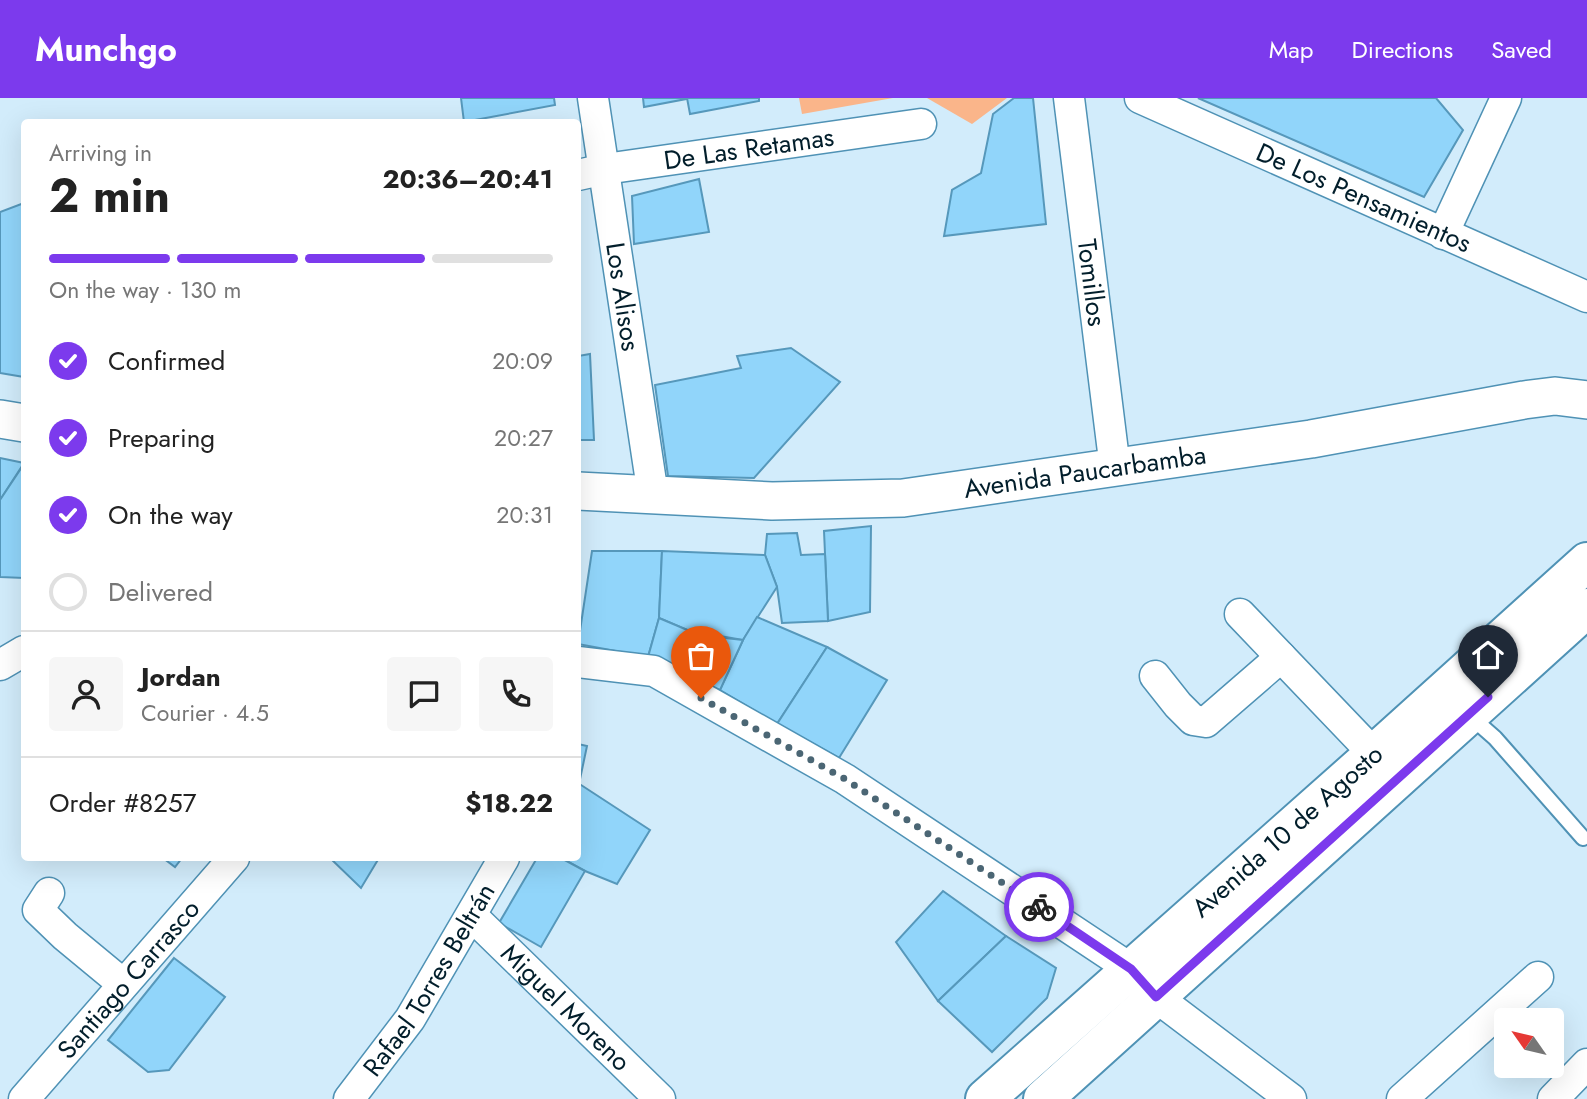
<!DOCTYPE html>
<meta charset="utf-8">
<style>
:root{--surface:#fff;--page:#f6f6f6;--text:#222;--muted:#767676;--line:#e0e0e0;--accent:#7c3aed}
body{margin:0;font-family:Jost,sans-serif;background:var(--page);color:var(--text);height:100vh;display:flex;flex-direction:column;font-size:26px;white-space:nowrap}
*{box-sizing:border-box;margin:0}
p{font-size:23px;color:var(--muted)}
.icon{flex:none;width:38px;height:38px;fill:none;stroke:currentColor;stroke-width:2;stroke-linecap:round;stroke-linejoin:round}
.map{position:relative;flex:1;overflow:hidden}
.sheet{position:absolute;left:21px;top:21px;width:560px;height:742px;display:flex;flex-direction:column;background:var(--surface);border-radius:7px;box-shadow:0 7px 28px #0002}
.sheet>*{flex:none}
.needle{width:46px;rotate:304deg}
.controls{position:absolute;left:1494px;top:910px;display:grid;gap:14px}
.controls a{display:grid;place-items:center;width:70px;height:70px;border-radius:7px;background:var(--surface);box-shadow:0 7px 28px #0002;font-size:35px}
.pin{position:absolute;display:grid;place-items:center;width:60px;height:60px;color:#fff;margin:-72px -30px;border-radius:50% 50% 50% 0;rotate:-45deg;box-shadow:0 0 7px #0007}
.pin .icon{rotate:45deg}
.courier{position:absolute;display:grid;place-items:center;width:70px;height:70px;margin:-35px;border:5px solid #7c3aed;border-radius:50%;background:#fff;color:#222;box-shadow:0 2px 9px #0007}
.overview em{font-style:normal;font-weight:700}
.overview div{display:flex;flex-direction:column-reverse}
.overview{display:flex;align-items:center;justify-content:space-between;height:119px;padding:0 28px}
h1{font-size:46px;font-weight:700;line-height:52px}
.bar{display:grid;grid-template-columns:repeat(4,1fr);gap:10px 7px;align-content:center;height:84px;padding:0 28px}
.bar i{height:9px;border-radius:5px;background:var(--line)}
.bar .current{background:var(--accent)}
.bar p{grid-column:span 4}
.line{display:flex;align-items:center;gap:18px;padding:0 28px;border-top:2px solid var(--line)}
.line div{flex:1}
.round{display:grid;place-items:center;flex:none;width:74px;height:74px;border-radius:7px;background:var(--page)}
ol{padding:0 28px;list-style:none}
li{display:flex;align-items:center;gap:21px;height:77px}
li p{margin-inline-start:auto}
li .icon{padding:7px;border-radius:50%;background:var(--accent);color:#fff;stroke-width:4}
li:last-child{color:var(--muted)}
li i{width:38px;height:38px;border:4px solid var(--line);border-radius:50%}
header{display:flex;align-items:center;gap:42px;box-sizing:border-box;height:98px;padding:0 35px;background:var(--accent);color:#fff}
header strong{font-size:33px}
nav{display:flex;gap:38px;margin-inline-start:auto;font-size:24px}
.map>svg:first-child{display:block}
</style>
<header>
<strong>Munchgo</strong>
<nav><a>Map</a><a>Directions</a><a>Saved</a></nav>
</header>
<div class="map">
<svg width="1587" height="1001" viewBox="0 0 1587 1001">
<rect width="100%" height="100%" fill="#d2ecfb"/>
<g fill="#fab58a">
<path d="M 799,0 L 893,0 L 802,16 Z"/>
<path d="M 927,0 L 1007,0 L 972,26 Z"/>
</g>
<g fill="#91d5fa" stroke="#5698bb" stroke-width="2">
<path d="M 461,0 L 554,0 L 555,7 L 464,24 Z"/>
<path d="M 643,0 L 685,0 L 686,1 L 644,9 Z"/>
<path d="M 687,0 L 759,0 L 759,3 L 690,16 Z"/>
<path d="M 1014,0 L 1033,0 L 1046,126 L 944,138 L 952,92 L 981,75 L 993,16 Z"/>
<path d="M 1198,0 L 1436,0 L 1463,32 L 1424,99 Z"/>
<path d="M 699,81 L 709,134 L 634,146 L 632,98 Z"/>
<path d="M 24,105 L 24,279 L 0,275 L 0,114 Z"/>
<path d="M 791,250 L 840,284 L 754,380 L 668,378 L 655,287 L 741,270 L 737,258 Z"/>
<path d="M 590,256 L 594,342 L 578,342 L 578,258 Z"/>
<path d="M 0,360 L 24,365 L 0,402 Z"/>
<path d="M 24,366 L 24,480 L 0,479 L 0,402 Z"/>
<path d="M 871,428 L 870,514 L 828,523 L 824,433 Z"/>
<path d="M 797,435 L 801,457 L 825,456 L 828,523 L 782,525 L 777,489 L 765,457 L 767,436 Z"/>
<path d="M 592,453 L 662,453 L 659,520 L 648,559 L 578,546 Z"/>
<path d="M 662,453 L 765,457 L 777,489 L 743,542 L 703,535 L 699,537 L 659,520 Z"/>
<path d="M 757,519 L 827,549 L 777,626 L 720,592 L 743,542 Z"/>
<path d="M 659,520 L 699,537 L 743,542 L 720,592 L 648,559 Z"/>
<path d="M 827,549 L 887,582 L 839,660 L 777,626 Z"/>
<path d="M 578,646 L 587,648 L 579,686 L 578,685 Z"/>
<path d="M 578,685 L 650,732 L 617,786 L 585,773 L 561,760 L 578,760 Z"/>
<path d="M 163,760 L 182,760 L 175,769 Z"/>
<path d="M 330,760 L 379,760 L 361,790 Z"/>
<path d="M 537,760 L 561,760 L 585,773 L 541,849 L 499,825 Z"/>
<path d="M 943,793 L 1006,838 L 938,903 L 896,844 Z"/>
<path d="M 1006,838 L 1056,870 L 1047,900 L 992,954 L 938,903 Z"/>
<path d="M 174,860 L 225,899 L 169,972 L 148,974 L 108,942 Z"/>
</g>
<g fill="none" stroke-linecap="round" stroke-linejoin="round">
<g stroke="#4f92b5" stroke-width="18">
<path id="service" d="M 1470,618 L 1495,640 L 1583,740"/>
</g>
<g stroke="#4f92b5" stroke-width="33">
<g id="minor">
<path id="s1" d="M 593,0 L 653,397"/>
<path id="s2" d="M 1069,0 L 1115,370"/>
<path id="s3" d="M 1140,0 L 1587,199"/>
<path id="s4" d="M 578,77 L 605,71 L 921,26"/>
<path d="M 1443,136 L 1506,0"/>
<path d="M 1240,516 L 1374,656"/>
<path d="M 578,564 L 654,573 L 845,681 L 1131,871 L 1156,899 L 1291,1001"/>
<path d="M 0,567 L 24,553"/>
<path d="M 1155,578 L 1178,607 L 1193,622 L 1206,624 L 1281,559"/>
<path d="M 49,795 L 38,812 L 65,838 L 123,886"/>
<path id="s5" d="M 472,818 L 660,1001"/>
<path id="s6" d="M 24,1001 L 234,760"/>
<path id="s7" d="M 349,1001 L 410,921 L 504,760"/>
<path d="M 1402,1001 L 1538,879"/>
<path d="M 1553,1001 L 1587,966"/>
</g>
</g>
<g stroke="#4f92b5" stroke-width="40">
<g id="tertiary">
<path d="M 0,321 L 24,325"/>
<path id="s8" d="M 578,393 L 772,403 L 903,400 L 1311,341 L 1524,302 L 1555,298 L 1587,302"/>
</g>
</g>
<g stroke="#4f92b5" stroke-width="42">
<g id="secondary">
<path id="s9" d="M 985,1001 L 1374,656 L 1587,464"/>
<path d="M 1043,1001 L 1587,510"/>
</g>
</g>
<use href="#service" stroke="#fff" stroke-width="14"/>
<use href="#minor" stroke="#fff" stroke-width="30"/>
<use href="#tertiary" stroke="#fff" stroke-width="37"/>
<use href="#secondary" stroke="#fff" stroke-width="38"/>
</g>
<g fill="none" stroke-linecap="round" stroke-linejoin="round">
<path stroke="#4b6674" stroke-width="7" stroke-dasharray="0 12.6" d="M 701,600 L 845,681 L 1039,809"/>
<path stroke="#7c3aed" stroke-width="9" d="M 1039,809 L 1131,871 L 1156,899 L 1488,599"/>
</g>
<g text-anchor="middle" stroke-width="5" stroke-linejoin="round" paint-order="stroke">
<g font-size="26" fill="#021e2b" stroke="#eaf7fe">
<text dy="9" stroke="none"><textPath href="#s4" startOffset="173">De Las Retamas</textPath></text>
<text dy="9" stroke="none"><textPath href="#s3" startOffset="245">De Los Pensamientos</textPath></text>
<text dy="9" stroke="none"><textPath href="#s2" startOffset="186">Tomillos</textPath></text>
<text dy="9" stroke="none"><textPath href="#s1" startOffset="201">Los Alisos</textPath></text>
<text dy="9" stroke="none"><textPath href="#s8" startOffset="509">Avenida Paucarbamba</textPath></text>
<text dy="9" stroke="none"><textPath href="#s9" startOffset="404">Avenida 10 de Agosto</textPath></text>
<text dy="9" stroke="none"><textPath href="#s6" startOffset="159">Santiago Carrasco</textPath></text>
<text dy="9" stroke="none"><textPath href="#s7" startOffset="144">Rafael Torres Beltrán</textPath></text>
<text dy="9" stroke="none"><textPath href="#s5" startOffset="131">Miguel Moreno</textPath></text>
</g>
</g>
</svg>
<div class="controls">
<a><svg class="needle" viewBox="-14 -14 28 28"><path d="M0-13l5 13h-10z" fill="#e53935"/><path d="M0 13l5-13h-10z" fill="#767676"/></svg></a>
</div>
<div class="pin" style="left:701px;top:600px;background:#ea580c"><svg class="icon" aria-label="bag" viewBox="0 0 24 24"><path d="M5 8h14l-1 12H6zM9 8a3 3 0 0 1 6 0"/></svg></div>
<div class="pin" style="left:1488px;top:599px;background:#1f2937"><svg class="icon" aria-label="home" viewBox="0 0 24 24"><path d="M3 11l9-7 9 7M6 9v11h12V9"/></svg></div>
<div class="courier" style="left:1039px;top:809px"><svg class="icon" aria-label="bike" viewBox="0 0 24 24"><circle cx="6" cy="16" r="4"/><circle cx="18" cy="16" r="4"/><path d="M6 16l4-8h5l3 8M10 8l3 8H6M13 5h3"/></svg></div>
<section class="sheet">
<div class="overview"><div><h1>2 min</h1><p>Arriving in</p></div><em>20:36–20:41</em></div>
<div class="bar"><i class="current"></i><i class="current"></i><i class="current"></i><i></i><p>On the way · 130 m</p></div>
<ol>
<li><svg class="icon" aria-label="check" viewBox="0 0 24 24"><path d="M5 12l5 5 9-10"/></svg>Confirmed<p>20:09</p></li>
<li><svg class="icon" aria-label="check" viewBox="0 0 24 24"><path d="M5 12l5 5 9-10"/></svg>Preparing<p>20:27</p></li>
<li><svg class="icon" aria-label="check" viewBox="0 0 24 24"><path d="M5 12l5 5 9-10"/></svg>On the way<p>20:31</p></li>
<li><i></i>Delivered</li>
</ol>
<div class="line" style="height:126px"><a class="round"><svg class="icon" aria-label="person" viewBox="0 0 24 24"><circle cx="12" cy="8" r="4"/><path d="M4 21q1-7 8-7t8 7"/></svg></a><div><b>Jordan</b><p>Courier · 4.5</p></div><a class="round"><svg class="icon" aria-label="chat" viewBox="0 0 24 24"><path d="M4 5h16v11H9l-5 4z"/></svg></a><a class="round"><svg class="icon" aria-label="phone" viewBox="0 0 24 24"><path d="M5 4h4l2 5-3 2q2 4 5 5l2-3 5 2v4C11 20 4 13 5 4z"/></svg></a></div>
<div class="line" style="height:91px"><div>Order #8257</div><b>$18.22</b></div>
</section>
</div>
